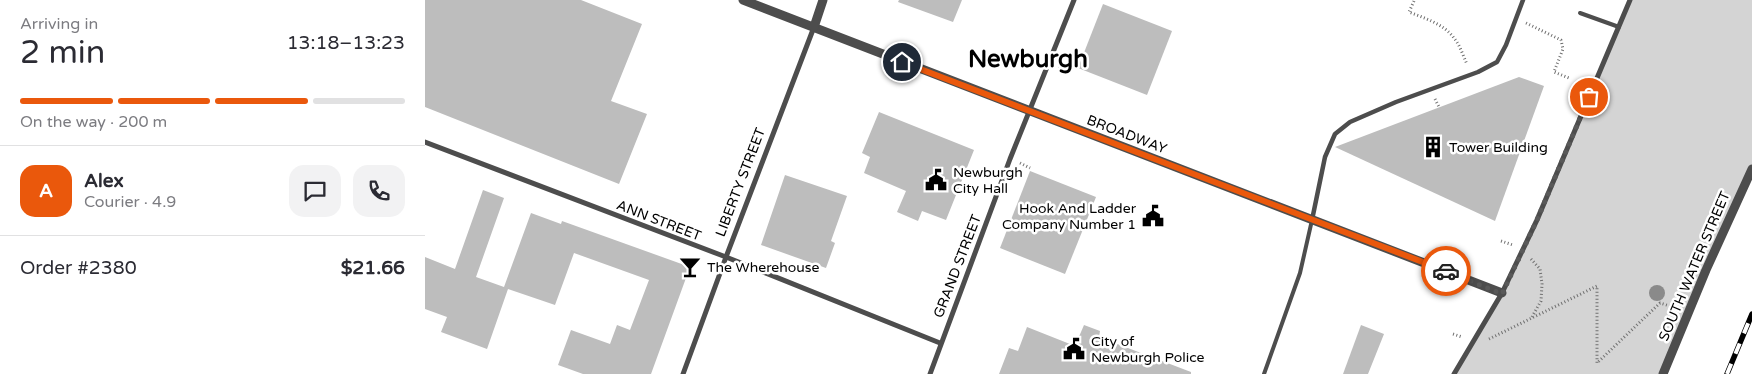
<!DOCTYPE html>
<meta charset="utf-8">
<style>
:root{--surface:#fff;--page:#f2f2f3;--text:#2b2b33;--muted:#7c7c81;--line:#e1e1e2;--accent:#ea580c}
body{margin:0;font-family:"Varela Round",sans-serif;background:var(--page);color:var(--text);height:100vh;display:flex;flex-direction:column;font-size:19px;white-space:nowrap}
*{box-sizing:border-box;margin:0}
p{font-size:16px;color:var(--muted)}
.icon{flex:none;width:28px;height:28px;fill:none;stroke:currentColor;stroke-width:2;stroke-linecap:round;stroke-linejoin:round}
.map{position:relative;flex:1;overflow:hidden}
.side{display:flex;flex-direction:column;background:var(--surface);width:425px}
.side>*{flex:none}
.pin{position:absolute;display:grid;place-items:center;width:42px;height:42px;color:#fff;margin:-21px;border:2px solid #fff;border-radius:50%;box-shadow:0 1px 5px #0007}
.courier{position:absolute;display:grid;place-items:center;width:50px;height:50px;margin:-25px;border:4px solid #ea580c;border-radius:50%;background:#fff;color:#222;box-shadow:0 1px 6px #0007}
.overview em{font-style:normal;font-weight:600}
.overview div{display:flex;flex-direction:column-reverse}
.overview{display:flex;align-items:center;justify-content:space-between;height:85px;padding:0 20px}
h1{font-size:32px;font-weight:600;line-height:38px}
.bar{display:grid;grid-template-columns:repeat(4,1fr);gap:8px 5px;align-content:center;height:60px;padding:0 20px}
.bar i{height:6px;border-radius:4px;background:var(--line)}
.bar .selected{background:var(--accent)}
.bar p{grid-column:span 4}
.line{display:flex;align-items:center;gap:12px;padding:0 20px;border-top:1px solid var(--line)}
.line div{flex:1}
.round{display:grid;place-items:center;flex:none;width:52px;height:52px;border-radius:15px;background:var(--page)}
main{display:flex;flex:1;min-height:0}
.map>svg:first-child{display:block}
</style>
<main>
<section class="side">
<div class="overview"><div><h1>2 min</h1><p>Arriving in</p></div><em>13:18–13:23</em></div>
<div class="bar"><i class="selected"></i><i class="selected"></i><i class="selected"></i><i></i><p>On the way · 200 m</p></div>
<div class="line" style="height:90px"><b class="round" style="background:var(--accent);color:#fff">A</b><div><b>Alex</b><p>Courier · 4.9</p></div><a class="round"><svg class="icon" aria-label="chat" viewBox="0 0 24 24"><path d="M4 5h16v11H9l-5 4z"/></svg></a><a class="round"><svg class="icon" aria-label="phone" viewBox="0 0 24 24"><path d="M5 4h4l2 5-3 2q2 4 5 5l2-3 5 2v4C11 20 4 13 5 4z"/></svg></a></div>
<div class="line" style="height:65px"><div>Order #2380</div><b>$21.66</b></div>
</section>
<div class="map">
<svg width="1327" height="374" viewBox="0 0 1327 374">
<rect width="100%" height="100%" fill="#fff"/>
<path fill="#d4d4d4" d="M 1205,0 L 1327,0 L 1327,178 L 1264,312 L 1241,374 L 1031,374 L 1077,293 Z"/>
<g fill="#bdbdbd">
<path d="M 0,0 L 156,0 L 217,24 L 186,101 L 222,114 L 194,184 L 0,107 Z"/>
<path d="M 474,0 L 537,0 L 528,22 L 473,2 Z"/>
<path d="M 678,4 L 747,31 L 722,95 L 653,68 Z"/>
<path d="M 1094,77 L 1119,86 L 1070,221 L 910,147 Z"/>
<path d="M 454,112 L 549,150 L 521,220 L 497,211 L 493,221 L 472,212 L 481,191 L 439,173 L 445,157 L 437,153 Z"/>
<path d="M 605,171 L 671,197 L 640,274 L 575,248 Z"/>
<path d="M 360,175 L 422,196 L 406,241 L 410,243 L 401,268 L 336,245 Z"/>
<path d="M 58,190 L 79,198 L 51,277 L 79,287 L 106,213 L 136,224 L 137,221 L 265,267 L 226,374 L 158,374 L 133,365 L 146,330 L 185,344 L 192,325 L 205,330 L 224,280 L 149,253 L 130,305 L 83,289 L 62,349 L 16,332 L 22,317 L 0,309 L 0,257 L 30,269 Z"/>
<path d="M 659,325 L 675,331 L 674,337 L 766,372 L 766,374 L 574,374 L 584,348 L 593,351 L 602,327 L 650,346 Z"/>
<path d="M 936,325 L 959,334 L 943,374 L 918,374 Z"/>
</g>
<g fill="none" stroke-linecap="round" stroke-linejoin="round">
<g stroke="#6f6f6f" stroke-width="3" stroke-dasharray="1 2.5" stroke-linecap="butt">
<path d="M 989,1 L 984,12 C 999,18 1019,24 1029,38 C 1035,45 1038,56 1042,64"/>
<path d="M 1101,23 L 1136,40 L 1138,49 L 1129,72 L 1144,78"/>
<path d="M 634,66 L 645,70"/>
<path d="M 1010,99 L 1014,107"/>
<path d="M 595,163 L 605,168"/>
<path d="M 1076,241 L 1088,245"/>
<path d="M 1106,259 L 1115,269 L 1117,284 L 1116,301 L 1107,317"/>
<path d="M 1028,334 L 1037,337"/>
<path d="M 1064,339 L 1172,286 L 1172,363 L 1235,303 L 1251,308"/>
</g>
<g stroke="#4d4d4d" stroke-width="4">
<path d="M 1155,13 L 1194,27"/>
<path d="M 839,374 L 875,273 L 887,220"/>
</g>
<path stroke="#4d4d4d" stroke-width="4.5" d="M 887,220 L 900,157 L 910,134 L 925,122 L 971,102 L 1053,72 L 1072,62 L 1081,45 L 1098,0"/>
<g stroke="#4d4d4d" stroke-width="5">
<path d="M 0,142 L 301,257 L 515,343"/>
<path d="M 258,374 L 301,257 L 389,27"/>
<path d="M 505,374 L 585,159 L 649,0"/>
<path d="M 1029,374 L 1077,293 L 1112,220 L 1205,0"/>
</g>
<g stroke="#4d4d4d" stroke-width="9">
<path d="M 318,0 L 1077,293"/>
<path d="M 389,27 L 398,0"/>
<path d="M 1238,374 L 1281,270 L 1327,169"/>
</g>
<g stroke="#000" stroke-width="5.5">
<path id="rail" d="M 1302,374 L 1327,314"/>
</g>
<use href="#rail" stroke="#fff" stroke-width="4" stroke-dasharray="11" stroke-linecap="butt"/>
</g>
<circle fill="#8a8a8a" cx="1232" cy="293" r="8"/>
<g fill="none" stroke-linecap="round" stroke-linejoin="round">
<path stroke="#595959" stroke-width="5" stroke-dasharray="0 9" d="M 1021,271 L 1077,294 L 1112,220 L 1164,97"/>
<path stroke="#ea580c" stroke-width="6" d="M 477,62 L 1021,271"/>
</g>
<defs>
<g id="building-bare" transform="scale(1.725)"><path d="M-4-6H4V6H1V3H-1V6H-4ZM-2.5-4.3h1.7v1.8h-1.7ZM.8-4.3h1.7v1.8H.8ZM-2.5-1h1.7V.8h-1.7ZM.8-1h1.7V.8H.8Z" fill="#000" stroke="#fff" stroke-width="2.5" paint-order="stroke"/></g>
<g id="civic-bare" transform="scale(1.725)"><path d="M-.6-6.5H3V-4.5H.6V-3L4-1V1h2V6H-6V1h2V-1L-.6-3ZM-1.2 2.5V6h2.4V2.5Z" fill="#000" stroke="#fff" stroke-width="2.5" paint-order="stroke"/></g>
<g id="bar-bare" transform="scale(1.725)"><path d="M-6-5H6L.8 .8V4.5H3.5V6h-7V4.5H-.8V.8Z" fill="#000" stroke="#fff" stroke-width="2.5" paint-order="stroke"/></g>
</defs>
<g fill-rule="evenodd">
<use href="#building-bare" x="1008" y="147"/>
<use href="#civic-bare" x="511" y="180"/>
<use href="#civic-bare" x="728" y="216"/>
<use href="#bar-bare" x="265" y="267"/>
<use href="#civic-bare" x="649" y="349"/>
</g>
<g text-anchor="middle" stroke-width="5" stroke-linejoin="round" paint-order="stroke">
<g font-size="14" fill="#000" stroke="#fff">
<text transform="translate(702 134) rotate(21)" y="5">BROADWAY</text>
<text transform="translate(315 182) rotate(-69)" y="5">LIBERTY STREET</text>
<text transform="translate(234 220) rotate(21)" y="5">ANN STREET</text>
<text transform="translate(532 266) rotate(-69)" y="5">GRAND STREET</text>
<text transform="translate(1269 266) rotate(-67)" y="5">SOUTH WATER STREET</text>
</g>
<g font-size="14" fill="#000" stroke="#fff" text-anchor="start">
<text x="1024" y="152">Tower Building</text>
<text x="528" y="177">Newburgh<tspan x="528" dy="16">City Hall</tspan></text>
<text x="711" y="213" text-anchor="end">Hook And Ladder<tspan x="711" dy="16">Company Number 1</tspan></text>
<text x="282" y="272">The Wherehouse</text>
<text x="666" y="346">City of<tspan x="666" dy="16">Newburgh Police</tspan></text>
</g>
<g font-size="24" font-weight="bold" fill="#000" stroke="#fff">
<text x="603" y="67">Newburgh</text>
</g>
</g>
</svg>
<div class="pin" style="left:1164px;top:97px;background:#ea580c"><svg class="icon" aria-label="bag" viewBox="0 0 24 24"><path d="M5 8h14l-1 12H6zM9 8a3 3 0 0 1 6 0"/></svg></div>
<div class="pin" style="left:477px;top:62px;background:#1f2937"><svg class="icon" aria-label="home" viewBox="0 0 24 24"><path d="M3 11l9-7 9 7M6 9v11h12V9"/></svg></div>
<div class="courier" style="left:1021px;top:271px"><svg class="icon" aria-label="car" viewBox="0 0 24 24"><path d="M5 17H2v-5l4-1 3-4h7l3 4 3 1v5h-3M9 17h6M6 11h13"/><circle cx="7" cy="17" r="2"/><circle cx="17" cy="17" r="2"/></svg></div>
</div>
</main>
